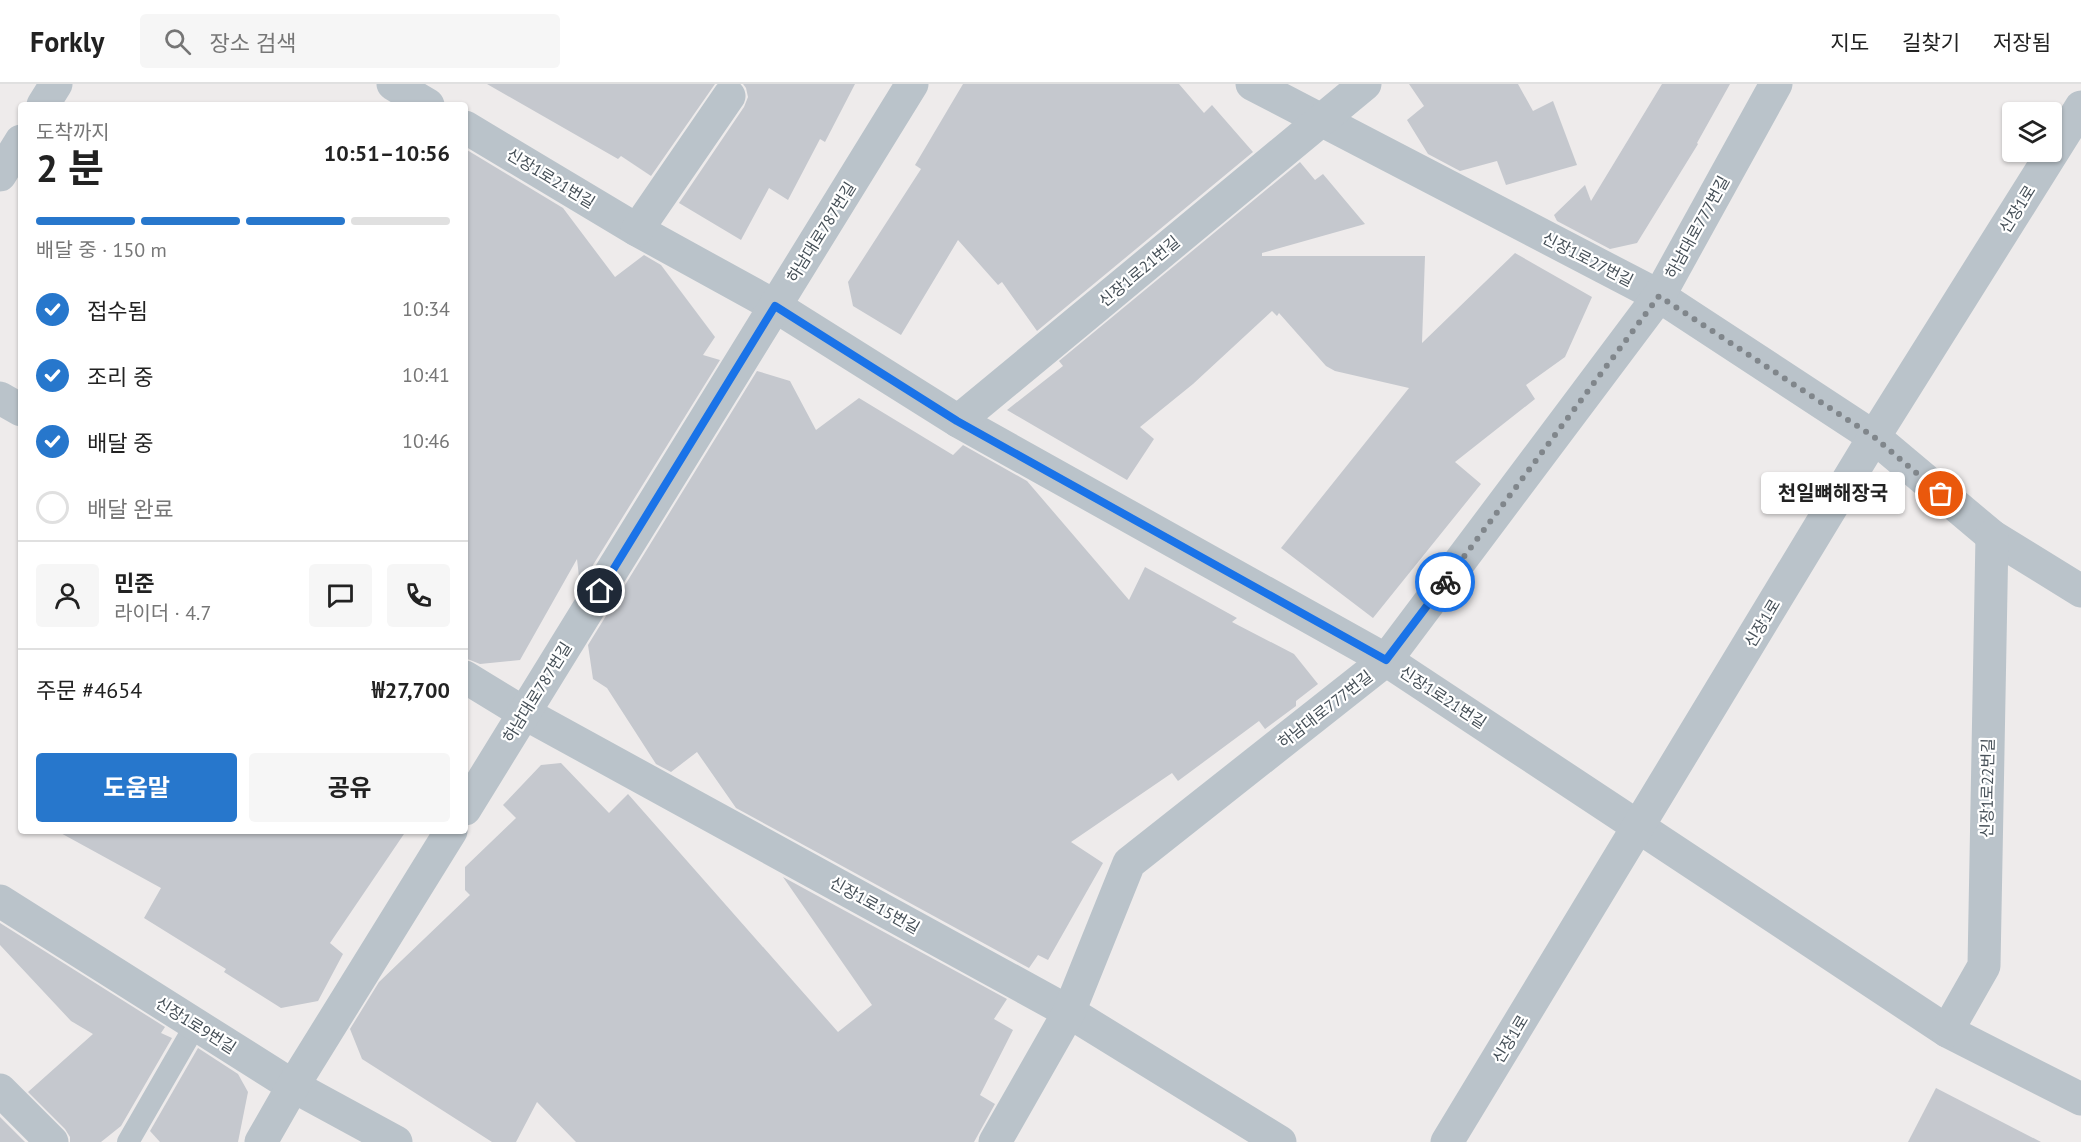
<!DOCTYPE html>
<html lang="ko">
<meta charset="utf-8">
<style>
:root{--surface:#fff;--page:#f6f6f6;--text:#222;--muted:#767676;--line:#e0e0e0;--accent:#2777cc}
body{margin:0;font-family:"PT Sans","Noto Sans KR",sans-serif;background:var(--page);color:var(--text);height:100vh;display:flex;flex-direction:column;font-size:22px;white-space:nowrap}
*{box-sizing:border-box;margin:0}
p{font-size:20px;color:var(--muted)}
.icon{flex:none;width:33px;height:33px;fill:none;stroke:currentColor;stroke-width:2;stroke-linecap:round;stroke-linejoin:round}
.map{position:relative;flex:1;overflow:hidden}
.sheet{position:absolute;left:18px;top:18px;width:450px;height:732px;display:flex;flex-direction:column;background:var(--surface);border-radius:6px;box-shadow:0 2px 4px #0004}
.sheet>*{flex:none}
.tools{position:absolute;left:2002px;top:18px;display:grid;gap:12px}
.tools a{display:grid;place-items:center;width:60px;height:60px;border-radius:6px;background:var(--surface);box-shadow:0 2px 4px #0004;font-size:30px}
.pin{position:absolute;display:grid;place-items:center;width:51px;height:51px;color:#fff;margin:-26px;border:3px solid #fff;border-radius:50%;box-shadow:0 2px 6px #0007}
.courier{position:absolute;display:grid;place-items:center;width:60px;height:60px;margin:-30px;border:4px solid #1a73e8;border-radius:50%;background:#fff;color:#222;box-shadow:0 2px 8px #0007}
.bubble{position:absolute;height:42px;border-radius:6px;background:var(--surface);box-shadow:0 2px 4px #0004;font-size:20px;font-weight:700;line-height:42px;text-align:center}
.overview em{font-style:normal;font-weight:700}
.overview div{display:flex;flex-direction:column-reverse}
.overview{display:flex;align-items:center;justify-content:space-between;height:102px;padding:0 18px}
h1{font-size:39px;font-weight:700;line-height:45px}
.bar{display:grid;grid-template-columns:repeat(4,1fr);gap:9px 6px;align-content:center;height:72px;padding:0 18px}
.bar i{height:8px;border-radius:4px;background:var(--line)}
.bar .current{background:var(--accent)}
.bar p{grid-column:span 4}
.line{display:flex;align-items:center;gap:15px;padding:0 18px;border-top:2px solid var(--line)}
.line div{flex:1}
.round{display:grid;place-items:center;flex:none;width:63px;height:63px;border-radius:6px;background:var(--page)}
ol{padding:0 18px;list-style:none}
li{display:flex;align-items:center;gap:18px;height:66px}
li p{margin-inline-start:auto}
li .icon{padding:6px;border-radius:50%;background:var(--accent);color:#fff;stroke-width:4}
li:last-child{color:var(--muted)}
li i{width:33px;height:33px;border:3px solid var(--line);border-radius:50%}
.cta{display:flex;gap:12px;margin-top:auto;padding:12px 18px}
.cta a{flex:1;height:69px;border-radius:6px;background:var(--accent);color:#fff;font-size:24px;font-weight:700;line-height:69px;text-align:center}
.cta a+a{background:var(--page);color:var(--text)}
header{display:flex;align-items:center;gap:36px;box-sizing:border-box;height:84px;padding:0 30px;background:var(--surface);border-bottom:2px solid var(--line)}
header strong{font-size:28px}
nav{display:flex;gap:33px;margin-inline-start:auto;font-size:21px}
.search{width:420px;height:54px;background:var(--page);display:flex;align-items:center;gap:15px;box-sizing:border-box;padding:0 21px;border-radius:6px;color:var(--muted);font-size:22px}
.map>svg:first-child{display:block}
</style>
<header>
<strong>Forkly</strong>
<div class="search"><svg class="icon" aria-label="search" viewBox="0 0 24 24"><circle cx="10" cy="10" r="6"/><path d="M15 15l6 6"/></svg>장소 검색</div>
<nav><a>지도</a><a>길찾기</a><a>저장됨</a></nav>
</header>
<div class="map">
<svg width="2081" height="1058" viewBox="0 0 2081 1058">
<rect width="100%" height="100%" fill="#eeebeb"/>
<g fill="#c5c8ce">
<path d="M 487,0 L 715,0 L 651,92 L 621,72 L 618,75 Z"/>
<path d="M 743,0 L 855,0 L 825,58 L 820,55 L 788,116 L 769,104 L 741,156 L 679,119 L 744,23 L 748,13 L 746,4 Z"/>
<path d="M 963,0 L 1179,0 L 1204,29 L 1212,21 L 1253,68 L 1037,247 L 1002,198 L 998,201 L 958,156 L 901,251 L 853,222 L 848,198 L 921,85 L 915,81 Z"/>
<path d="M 1409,0 L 1518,0 L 1533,27 L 1553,17 L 1577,81 L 1506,101 L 1497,77 L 1460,87 L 1428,70 L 1407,36 L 1424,22 Z"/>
<path d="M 1662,0 L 1730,0 L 1697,59 L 1698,60 L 1637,159 L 1610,165 L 1557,137 L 1554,131 L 1585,101 L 1591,117 Z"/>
<path d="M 467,66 L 563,124 L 615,193 L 644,171 L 661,181 L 715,253 L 703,271 L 720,276 L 580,502 L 577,475 L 520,576 L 480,580 L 465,574 L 465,68 Z"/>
<path d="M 1300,78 L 1315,96 L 1323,90 L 1365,140 L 1262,169 L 1262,172 L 1425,172 L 1422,259 L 1515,169 L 1592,213 L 1565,273 L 1526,301 L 1535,315 L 1455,378 L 1481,400 L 1373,534 L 1281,464 L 1409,304 L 1335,287 L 1326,282 L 1279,229 L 1277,232 L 1272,227 L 1193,300 L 1140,343 L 1154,355 L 1127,396 L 1007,326 L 1063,282 L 1059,277 Z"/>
<path d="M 757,287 L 790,297 L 816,346 L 859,314 L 953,371 L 963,361 L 1027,397 L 1129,516 L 1145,483 L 1237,534 L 1232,538 L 1294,570 L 1318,600 L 1296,617 L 1296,622 L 1265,645 L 1259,637 L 1178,697 L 1172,689 L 1071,758 L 1103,779 L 1048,876 L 1038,871 L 1029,884 L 736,724 L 697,668 L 671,688 L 656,680 L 607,604 L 593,595 L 588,561 Z"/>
<path d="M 561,679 L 609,729 L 628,710 L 838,948 L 872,921 L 783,793 L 1007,915 L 994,935 L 1013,946 L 980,1011 L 995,1020 L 974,1058 L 576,1058 L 537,1018 L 516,1058 L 492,1058 L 362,975 L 350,945 L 379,898 L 470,811 L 465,806 L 465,783 L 516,734 L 503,721 L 541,681 Z"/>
<path d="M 57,747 L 406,747 L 330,859 L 343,870 L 318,917 L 281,924 L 224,888 L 226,885 L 144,834 L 161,804 Z"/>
<path d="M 0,839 L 165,943 L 161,949 L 172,954 L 121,1042 L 101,1058 L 70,1058 L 70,1053 L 65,1045 L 28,1008 L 93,950 L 71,937 L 0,861 Z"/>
<path d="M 198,964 L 238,990 L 248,1008 L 238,1058 L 160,1058 L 150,1047 Z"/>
<path d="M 1936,1004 L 2041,1058 L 1908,1058 Z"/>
<path d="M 0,1033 L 25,1058 L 0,1058 Z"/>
</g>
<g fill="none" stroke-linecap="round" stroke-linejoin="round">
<path stroke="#bac3ca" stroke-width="22" d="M 128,1058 L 196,940"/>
<g stroke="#bac3ca" stroke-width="33">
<path d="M 393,0 L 428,21"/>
<path d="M 1252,0 L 1659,212 L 1874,353 L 1992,452 L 2081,507"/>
<path d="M 43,21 L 56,0"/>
<path d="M 465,43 L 637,146 L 775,222 L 958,337 L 1386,576 L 1947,947 L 2081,1015"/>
<path d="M 0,91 L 21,57"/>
<path d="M 637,146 L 729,12"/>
<path d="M 0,314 L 21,326"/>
<path d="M 958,337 L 1365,0"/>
<path d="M 465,593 L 524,629 L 1069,928 L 1280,1058"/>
<path d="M 465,725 L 912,0"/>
<path d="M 0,817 L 293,1002 L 396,1058"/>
<path d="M 1947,947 L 1984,882 L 1992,452"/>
<path d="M 0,1006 L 52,1058"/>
<path d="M 261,1058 L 293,1002 L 451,747"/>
<path d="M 995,1058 L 1069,928 L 1129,779 L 1386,576 L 1659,212 L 1776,0"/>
<path d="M 1447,1058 L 1874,353 L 2081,23"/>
</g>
</g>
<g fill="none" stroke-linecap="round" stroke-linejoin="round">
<path stroke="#80868b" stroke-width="6" stroke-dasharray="0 10.8" d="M 1445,498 L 1659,212 L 1874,353 L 1941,410"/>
<path stroke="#1a73e8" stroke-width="8" d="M 600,507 L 775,222 L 957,337 L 1386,576 L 1445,498"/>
</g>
<g text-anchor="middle" stroke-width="4.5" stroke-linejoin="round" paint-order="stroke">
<g font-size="16" fill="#454f57" stroke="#fff">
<text transform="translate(551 94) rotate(31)" y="6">신장1로21번길</text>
<text transform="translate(2017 125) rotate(-58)" y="6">신장1로</text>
<text transform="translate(1697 143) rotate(-61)" y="6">하남대로777번길</text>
<text transform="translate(821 148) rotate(-58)" y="6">하남대로787번길</text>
<text transform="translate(1588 175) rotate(27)" y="6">신장1로27번길</text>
<text transform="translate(1139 187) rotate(-40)" y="6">신장1로21번길</text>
<text transform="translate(1762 539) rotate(-59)" y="6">신장1로</text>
<text transform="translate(537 608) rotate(-58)" y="6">하남대로787번길</text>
<text transform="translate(1443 613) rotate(33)" y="6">신장1로21번길</text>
<text transform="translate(1325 625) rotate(-38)" y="6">하남대로777번길</text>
<text transform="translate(1987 704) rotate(-89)" y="6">신장1로22번길</text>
<text transform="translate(875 821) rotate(29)" y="6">신장1로15번길</text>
<text transform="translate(196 941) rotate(32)" y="6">신장1로9번길</text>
<text transform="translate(1510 955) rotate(-59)" y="6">신장1로</text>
</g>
</g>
</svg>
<div class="tools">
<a><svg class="icon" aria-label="layers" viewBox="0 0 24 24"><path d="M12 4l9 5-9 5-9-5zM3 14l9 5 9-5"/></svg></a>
</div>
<div class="pin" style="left:1941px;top:410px;background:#ea580c"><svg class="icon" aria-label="bag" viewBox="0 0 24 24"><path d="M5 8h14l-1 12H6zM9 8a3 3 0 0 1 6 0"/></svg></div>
<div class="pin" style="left:600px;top:507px;background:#1f2937"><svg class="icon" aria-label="home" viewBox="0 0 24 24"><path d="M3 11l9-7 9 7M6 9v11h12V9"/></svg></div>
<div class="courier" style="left:1445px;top:498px"><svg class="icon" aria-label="bike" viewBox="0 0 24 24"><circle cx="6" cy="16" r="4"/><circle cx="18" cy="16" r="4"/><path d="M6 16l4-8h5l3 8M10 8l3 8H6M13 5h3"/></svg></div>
<div class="bubble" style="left:1761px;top:388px;width:144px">천일뼈해장국</div>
<section class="sheet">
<div class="overview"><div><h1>2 분</h1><p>도착까지</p></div><em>10:51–10:56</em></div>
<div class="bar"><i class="current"></i><i class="current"></i><i class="current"></i><i></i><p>배달 중 · 150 m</p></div>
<ol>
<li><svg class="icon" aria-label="check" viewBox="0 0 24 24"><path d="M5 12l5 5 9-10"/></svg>접수됨<p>10:34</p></li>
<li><svg class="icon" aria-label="check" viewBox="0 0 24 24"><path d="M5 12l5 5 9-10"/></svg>조리 중<p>10:41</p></li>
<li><svg class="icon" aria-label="check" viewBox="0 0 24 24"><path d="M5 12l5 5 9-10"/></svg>배달 중<p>10:46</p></li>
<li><i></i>배달 완료</li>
</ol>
<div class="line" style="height:108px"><a class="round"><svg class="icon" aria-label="person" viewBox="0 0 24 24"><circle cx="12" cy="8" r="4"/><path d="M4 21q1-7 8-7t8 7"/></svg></a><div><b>민준</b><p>라이더 · 4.7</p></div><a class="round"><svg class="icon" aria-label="chat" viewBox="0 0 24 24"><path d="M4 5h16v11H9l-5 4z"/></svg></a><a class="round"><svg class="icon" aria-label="phone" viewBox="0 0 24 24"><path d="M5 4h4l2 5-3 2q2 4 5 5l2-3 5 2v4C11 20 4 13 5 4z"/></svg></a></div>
<div class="line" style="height:78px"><div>주문 #4654</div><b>₩27,700</b></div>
<div class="cta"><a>도움말</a><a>공유</a></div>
</section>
</div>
